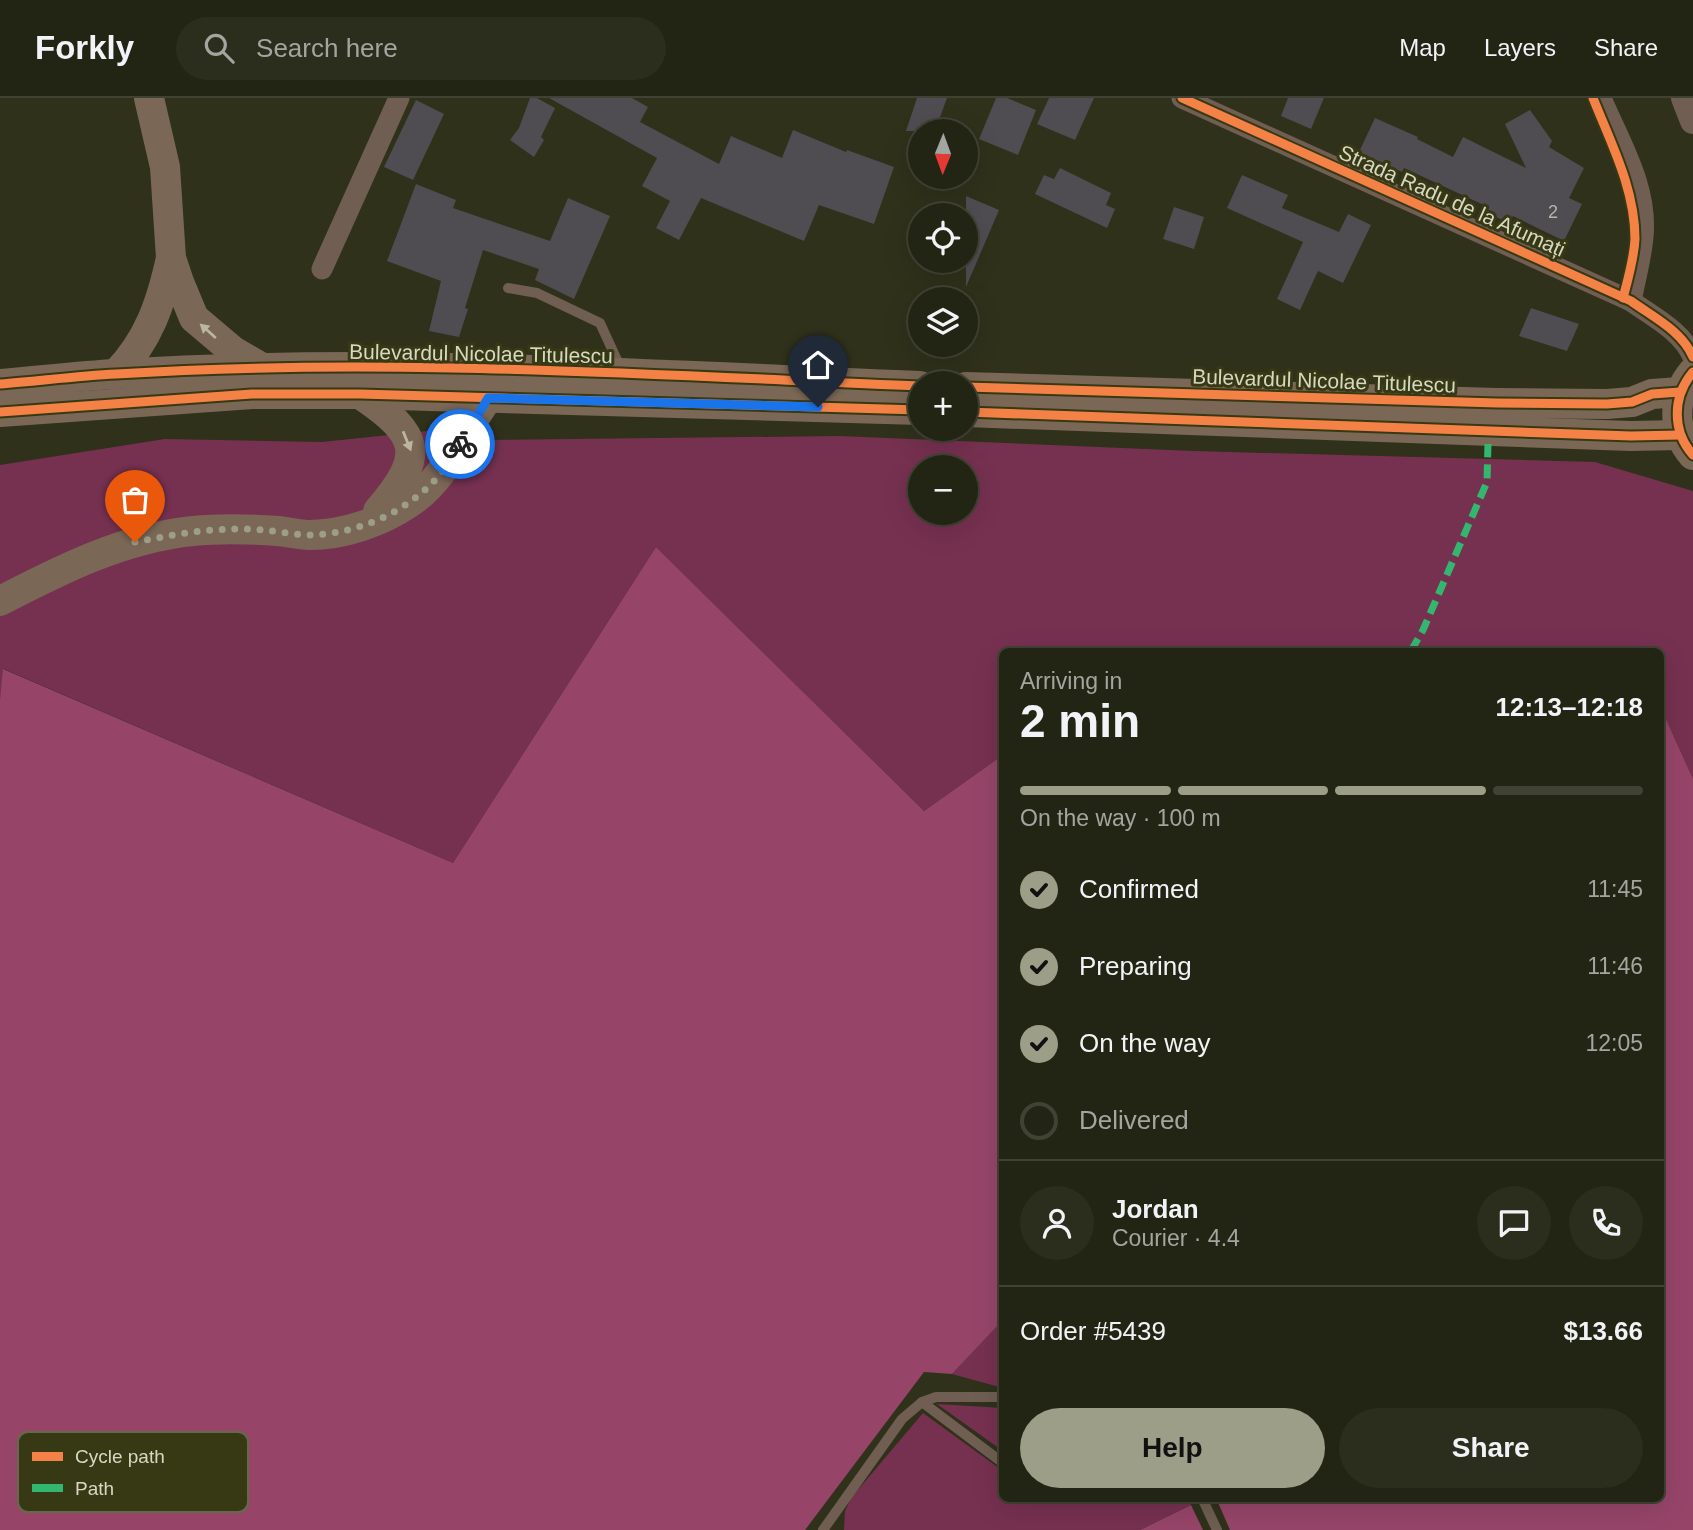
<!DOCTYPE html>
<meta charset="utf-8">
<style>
:root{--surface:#232514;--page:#2b2d1d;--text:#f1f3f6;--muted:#a3a5a0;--line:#404234;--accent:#9c9e88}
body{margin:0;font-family:Helvetica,sans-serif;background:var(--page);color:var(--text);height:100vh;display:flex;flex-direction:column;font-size:26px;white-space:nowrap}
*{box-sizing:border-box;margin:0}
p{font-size:23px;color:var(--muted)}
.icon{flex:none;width:38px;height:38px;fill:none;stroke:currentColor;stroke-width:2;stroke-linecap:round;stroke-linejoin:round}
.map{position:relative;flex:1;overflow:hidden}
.drawer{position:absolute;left:999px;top:550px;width:665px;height:854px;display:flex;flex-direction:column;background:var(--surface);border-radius:10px;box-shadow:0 7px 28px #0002,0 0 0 2px var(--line)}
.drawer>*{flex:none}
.needle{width:46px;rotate:181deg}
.tools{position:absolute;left:908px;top:21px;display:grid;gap:14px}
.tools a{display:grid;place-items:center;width:70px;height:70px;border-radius:50%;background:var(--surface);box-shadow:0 7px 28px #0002,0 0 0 2px var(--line);font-size:35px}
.pin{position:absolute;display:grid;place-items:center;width:60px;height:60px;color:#fff;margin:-72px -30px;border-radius:50% 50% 50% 0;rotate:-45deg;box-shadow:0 0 7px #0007}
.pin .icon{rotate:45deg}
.courier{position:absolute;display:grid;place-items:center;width:70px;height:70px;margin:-35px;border:5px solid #1a73e8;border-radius:50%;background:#fff;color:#222;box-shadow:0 2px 9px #0007}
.summary em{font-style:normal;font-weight:700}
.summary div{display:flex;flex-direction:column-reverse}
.summary{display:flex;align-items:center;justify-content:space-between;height:119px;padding:0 21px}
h1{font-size:46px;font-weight:700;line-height:52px}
.bar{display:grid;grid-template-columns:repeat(4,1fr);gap:10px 7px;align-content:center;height:84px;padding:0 21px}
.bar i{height:9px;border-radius:5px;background:var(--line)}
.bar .selected{background:var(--accent)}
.bar p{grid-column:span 4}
.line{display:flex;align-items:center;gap:18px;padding:0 21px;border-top:2px solid var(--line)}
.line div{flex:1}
.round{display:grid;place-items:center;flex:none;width:74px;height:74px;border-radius:37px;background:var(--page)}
ol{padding:0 21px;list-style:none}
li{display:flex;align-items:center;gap:21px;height:77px}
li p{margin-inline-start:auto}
li .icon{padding:7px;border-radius:50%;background:var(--accent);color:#111;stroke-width:4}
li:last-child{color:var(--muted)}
li i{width:38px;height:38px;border:4px solid var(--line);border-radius:50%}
.primary-button{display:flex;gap:14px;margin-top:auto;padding:14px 21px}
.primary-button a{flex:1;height:80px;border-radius:42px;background:var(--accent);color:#111;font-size:28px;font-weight:700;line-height:80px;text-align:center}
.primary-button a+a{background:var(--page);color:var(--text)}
header{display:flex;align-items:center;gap:42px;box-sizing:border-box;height:98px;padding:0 35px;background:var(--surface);border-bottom:2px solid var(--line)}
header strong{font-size:33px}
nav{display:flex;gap:38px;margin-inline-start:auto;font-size:24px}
.search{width:490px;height:63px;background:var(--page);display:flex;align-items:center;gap:18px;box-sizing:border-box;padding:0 24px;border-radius:38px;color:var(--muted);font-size:26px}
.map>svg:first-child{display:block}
</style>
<header>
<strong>Forkly</strong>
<div class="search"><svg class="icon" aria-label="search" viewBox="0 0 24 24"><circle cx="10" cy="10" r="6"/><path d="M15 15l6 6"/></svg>Search here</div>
<nav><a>Map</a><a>Layers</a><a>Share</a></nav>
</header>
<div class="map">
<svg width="1693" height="1432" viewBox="0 0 1693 1432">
<rect width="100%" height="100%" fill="#2f311b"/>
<g fill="#763150" fill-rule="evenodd">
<path d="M 427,333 L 487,342 L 839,338 L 1193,353 L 1595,364 L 1693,393 L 1693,681 L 1661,610 L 1661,553 L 1003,553 L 1003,657 L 924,713 L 656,449 L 453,765 L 4,571 L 0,601 L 0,367 L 165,341 L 322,344 ZM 920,369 L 966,369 L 966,415 L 920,415 Z"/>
<path d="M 1003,1222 L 1003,1290 L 952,1276 Z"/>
<path d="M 937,1306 L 1003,1310 L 1003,1353 Z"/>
<path d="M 923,1315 L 1003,1373 L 1003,1400 L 1188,1400 L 1191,1407 L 1140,1432 L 844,1432 L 845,1413 L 851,1400 Z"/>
</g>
<g fill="#964569">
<path d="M 656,449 L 924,713 L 1003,657 L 1003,1222 L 952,1276 L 924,1274 L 805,1432 L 0,1432 L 0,601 L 3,571 L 453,765 Z"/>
<path d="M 1661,610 L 1693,681 L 1693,1432 L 1230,1432 L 1216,1400 L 1661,1400 Z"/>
<path d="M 1191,1407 L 1203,1432 L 1140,1432 Z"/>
</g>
<g fill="#4f4c52">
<path d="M 530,0 L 537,0 L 555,10 L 541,39 L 544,42 L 534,59 L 510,42 L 519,30 Z"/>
<path d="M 549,0 L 632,0 L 648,9 L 640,24 L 719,66 L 731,38 L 782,60 L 793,32 L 846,54 L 847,52 L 894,69 L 874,126 L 819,107 L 804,143 L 701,100 L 679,142 L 656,130 L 670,103 L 642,88 L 657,60 Z"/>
<path d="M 917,0 L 947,0 L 935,33 L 906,33 Z"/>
<path d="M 996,0 L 1007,0 L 1036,12 L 1018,57 L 979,41 Z"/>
<path d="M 1049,0 L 1094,0 L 1075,42 L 1037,26 Z"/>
<path d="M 1288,0 L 1324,0 L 1311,31 L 1281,18 Z"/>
<path d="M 416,2 L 444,16 L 413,82 L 384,69 Z"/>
<path d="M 1530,12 L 1552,43 L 1549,49 L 1584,70 L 1569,100 L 1582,106 L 1564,143 L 1513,118 L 1509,125 L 1485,114 L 1488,109 L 1404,70 L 1402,74 L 1359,54 L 1375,20 L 1418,39 L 1417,41 L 1453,59 L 1463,39 L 1526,70 L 1505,26 Z"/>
<path d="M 1060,70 L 1111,95 L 1106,107 L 1115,111 L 1107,130 L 1035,96 L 1044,77 L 1054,81 Z"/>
<path d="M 1242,77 L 1288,97 L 1282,110 L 1339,134 L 1348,116 L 1371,127 L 1343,185 L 1318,173 L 1300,212 L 1277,201 L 1303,144 L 1227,110 Z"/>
<path d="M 416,86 L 456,102 L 453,110 L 550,143 L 568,100 L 610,118 L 574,201 L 535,182 L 539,171 L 483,152 L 465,210 L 468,211 L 459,239 L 429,233 L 441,183 L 387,163 Z"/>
<path d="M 966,98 L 999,112 L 966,189 Z"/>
<path d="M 1174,109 L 1204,119 L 1194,151 L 1163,141 Z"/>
<path d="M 1531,210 L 1579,226 L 1567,253 L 1519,238 Z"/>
</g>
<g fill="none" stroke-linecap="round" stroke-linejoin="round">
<g stroke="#6f5e51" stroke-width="10">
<path d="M 508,190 L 537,195 L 600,225 L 617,262"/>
<path d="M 922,1304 L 1003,1365"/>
<path d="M 1202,1400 L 1217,1432"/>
<path d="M 823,1432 L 902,1321 L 922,1304 L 936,1299 L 1003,1299"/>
</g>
<g stroke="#6f5e51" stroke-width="21">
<path d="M 1182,0 L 1631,203 C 1653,219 1682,233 1693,259"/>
<path d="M 1601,0 C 1620,45 1648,89 1643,139 C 1641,161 1635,182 1631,203"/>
<path d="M 322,171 L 399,0"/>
</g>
<path stroke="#6f5e51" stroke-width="26" d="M 1684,0 L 1693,23"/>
<g stroke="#7a6756" stroke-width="30">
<path d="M 149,0 L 165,69 L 171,160 L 179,184 L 194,220 L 233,253 L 264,271"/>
<path d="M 1693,274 C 1672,299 1672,333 1693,357"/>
<path d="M 116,276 C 149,242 161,205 171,160"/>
<path d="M 0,286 C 39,283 77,278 116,276 C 384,259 653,277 920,288"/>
<path d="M 966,289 L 1497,305 L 1607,306 L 1632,304 L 1652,296 L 1680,294"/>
<path d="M 360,296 C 421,337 426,357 378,413"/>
<path d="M 0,314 L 252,296 L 360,296 L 920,312"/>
<path d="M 966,314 L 1631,338 L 1680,337"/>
<path d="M 0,503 C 62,471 123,440 193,433 C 221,430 250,431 278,433 C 288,434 299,437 309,437 C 344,437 381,424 409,405 C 446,382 463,333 488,300"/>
</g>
<path stroke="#33b770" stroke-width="7" stroke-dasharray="14 7" stroke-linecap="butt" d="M 1411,553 L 1423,532 L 1487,384 L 1488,346"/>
<g stroke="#363913" stroke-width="13">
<g id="cycleway">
<path d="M 1182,0 L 1631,203 C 1653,219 1682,233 1693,259"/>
<path d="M 1593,0 C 1611,45 1635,91 1635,141 C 1634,161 1628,181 1623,200"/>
<path d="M 1693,274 C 1672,299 1672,333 1693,357"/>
<path d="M 0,286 C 39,283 77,278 116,276 C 384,259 653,277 920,288"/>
<path d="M 966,289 L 1497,305 L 1607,306 L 1632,304 L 1652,296 L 1680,294"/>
<path d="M 0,314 L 252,296 L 360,296 L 920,312"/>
<path d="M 966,314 L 1631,338 L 1680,337"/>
</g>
</g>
<use href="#cycleway" stroke="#f48246" stroke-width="9"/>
</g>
<defs><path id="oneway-solid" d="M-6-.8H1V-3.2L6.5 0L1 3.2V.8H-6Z" transform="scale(1.75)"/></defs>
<g fill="#bab6a2">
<use href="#oneway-solid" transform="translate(208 233) rotate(-138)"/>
<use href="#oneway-solid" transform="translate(407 343) rotate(68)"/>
</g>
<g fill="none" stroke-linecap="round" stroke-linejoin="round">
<path stroke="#9c9e88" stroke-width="7" stroke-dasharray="0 12.6" d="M 135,444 C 172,437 208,430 247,431 C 268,431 290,437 311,437 C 372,435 433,401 460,346"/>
<path stroke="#1a73e8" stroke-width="9" d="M 460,346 L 488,300 L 818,309"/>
</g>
<g text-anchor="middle" stroke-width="6" stroke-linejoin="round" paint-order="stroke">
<g font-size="18" fill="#b4b5a7">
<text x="1553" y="120">2</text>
</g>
<g font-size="21" fill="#d6d8c3" stroke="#363913">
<text transform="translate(1452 103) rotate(24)" y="7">Strada Radu de la Afumați</text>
<text transform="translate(481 256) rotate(1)" y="7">Bulevardul Nicolae Titulescu</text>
<text transform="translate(1324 283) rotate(2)" y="7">Bulevardul Nicolae Titulescu</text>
</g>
</g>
<rect x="18" y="1334" width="230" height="80" rx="10" fill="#363913" stroke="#666948" stroke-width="2"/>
<rect x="32" y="1354" width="31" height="9" fill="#f48246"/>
<rect x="32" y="1386" width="31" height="8" fill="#33b770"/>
<g font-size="19" fill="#d6d8c3">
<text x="75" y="1365">Cycle path</text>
<text x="75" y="1397">Path</text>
</g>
</svg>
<div class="tools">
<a><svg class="needle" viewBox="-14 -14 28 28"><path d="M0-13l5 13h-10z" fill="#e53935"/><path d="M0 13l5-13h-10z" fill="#a3a5a0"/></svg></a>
<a><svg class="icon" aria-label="locate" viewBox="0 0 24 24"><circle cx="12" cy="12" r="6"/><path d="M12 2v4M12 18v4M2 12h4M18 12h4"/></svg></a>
<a><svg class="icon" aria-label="layers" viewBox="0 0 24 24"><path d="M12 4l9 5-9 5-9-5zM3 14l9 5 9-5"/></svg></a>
<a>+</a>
<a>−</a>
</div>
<div class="pin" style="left:135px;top:444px;background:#ea580c"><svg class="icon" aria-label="bag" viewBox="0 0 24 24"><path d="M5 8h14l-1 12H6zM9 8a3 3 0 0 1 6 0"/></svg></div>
<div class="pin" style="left:818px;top:309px;background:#1f2937"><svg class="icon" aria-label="home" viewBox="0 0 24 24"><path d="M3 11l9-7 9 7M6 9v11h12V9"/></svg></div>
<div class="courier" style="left:460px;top:346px"><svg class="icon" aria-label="bike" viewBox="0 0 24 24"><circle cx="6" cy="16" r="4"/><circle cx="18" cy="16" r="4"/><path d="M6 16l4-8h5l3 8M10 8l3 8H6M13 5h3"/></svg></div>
<section class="drawer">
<div class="summary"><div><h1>2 min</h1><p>Arriving in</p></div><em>12:13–12:18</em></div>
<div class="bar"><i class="selected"></i><i class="selected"></i><i class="selected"></i><i></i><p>On the way · 100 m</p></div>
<ol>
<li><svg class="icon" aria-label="check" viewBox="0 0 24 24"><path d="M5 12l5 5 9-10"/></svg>Confirmed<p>11:45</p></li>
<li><svg class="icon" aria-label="check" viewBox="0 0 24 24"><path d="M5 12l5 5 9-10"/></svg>Preparing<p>11:46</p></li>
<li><svg class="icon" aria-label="check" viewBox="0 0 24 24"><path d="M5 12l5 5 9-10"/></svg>On the way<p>12:05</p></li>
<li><i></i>Delivered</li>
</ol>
<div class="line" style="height:126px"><a class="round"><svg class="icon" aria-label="person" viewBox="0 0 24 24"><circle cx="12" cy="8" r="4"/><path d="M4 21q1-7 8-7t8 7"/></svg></a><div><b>Jordan</b><p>Courier · 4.4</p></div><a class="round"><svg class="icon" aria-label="chat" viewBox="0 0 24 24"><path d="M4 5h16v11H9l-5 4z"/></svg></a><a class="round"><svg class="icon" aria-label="phone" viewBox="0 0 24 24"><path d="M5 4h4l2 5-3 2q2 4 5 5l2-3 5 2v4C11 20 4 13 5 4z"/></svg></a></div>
<div class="line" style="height:91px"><div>Order #5439</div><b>$13.66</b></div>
<div class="primary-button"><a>Help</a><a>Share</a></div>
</section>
</div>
